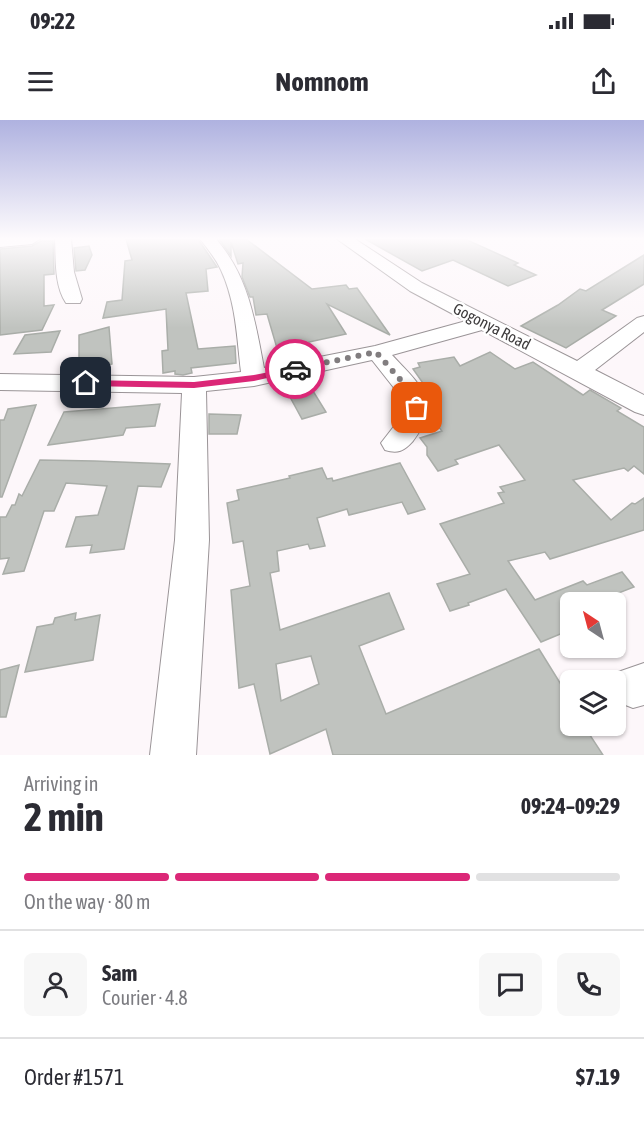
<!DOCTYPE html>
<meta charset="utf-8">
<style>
:root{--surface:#fff;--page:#f7f7f7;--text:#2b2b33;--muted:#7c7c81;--line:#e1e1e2;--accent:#db2777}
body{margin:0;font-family:"Asap Condensed",sans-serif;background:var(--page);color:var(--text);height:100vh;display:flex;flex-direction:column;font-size:22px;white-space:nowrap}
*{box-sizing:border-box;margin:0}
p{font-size:20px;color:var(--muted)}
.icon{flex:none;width:33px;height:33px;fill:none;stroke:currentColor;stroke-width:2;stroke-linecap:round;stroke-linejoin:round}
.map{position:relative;height:635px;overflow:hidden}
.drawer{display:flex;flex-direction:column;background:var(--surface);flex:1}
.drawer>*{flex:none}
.needle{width:39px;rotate:324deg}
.tools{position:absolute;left:560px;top:472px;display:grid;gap:12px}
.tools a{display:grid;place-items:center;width:66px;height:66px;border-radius:9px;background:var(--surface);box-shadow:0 2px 4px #0004;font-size:30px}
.pin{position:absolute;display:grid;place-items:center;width:51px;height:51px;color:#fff;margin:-26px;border-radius:12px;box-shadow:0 3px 9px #0006}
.courier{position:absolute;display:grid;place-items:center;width:60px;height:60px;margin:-30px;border:4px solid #db2777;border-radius:50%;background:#fff;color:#222;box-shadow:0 2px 8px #0007}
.summary em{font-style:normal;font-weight:700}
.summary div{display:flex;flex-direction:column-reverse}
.summary{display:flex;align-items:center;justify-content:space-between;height:102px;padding:0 24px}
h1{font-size:39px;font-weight:700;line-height:45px}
.bar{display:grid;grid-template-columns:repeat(4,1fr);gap:9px 6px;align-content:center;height:72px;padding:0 24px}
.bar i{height:8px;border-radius:4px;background:var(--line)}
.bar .selected{background:var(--accent)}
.bar p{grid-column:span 4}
.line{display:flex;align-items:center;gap:15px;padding:0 24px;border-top:2px solid var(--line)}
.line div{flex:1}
.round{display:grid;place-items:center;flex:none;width:63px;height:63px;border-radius:9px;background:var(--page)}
.status{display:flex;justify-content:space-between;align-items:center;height:42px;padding:0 30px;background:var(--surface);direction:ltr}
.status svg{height:16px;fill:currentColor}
header{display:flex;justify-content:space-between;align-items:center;height:78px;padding:0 24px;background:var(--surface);font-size:27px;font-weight:700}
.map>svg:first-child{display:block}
</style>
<div class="status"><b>09:22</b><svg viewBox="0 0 49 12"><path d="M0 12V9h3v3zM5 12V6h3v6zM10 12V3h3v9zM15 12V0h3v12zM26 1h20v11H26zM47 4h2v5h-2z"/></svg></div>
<header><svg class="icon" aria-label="menu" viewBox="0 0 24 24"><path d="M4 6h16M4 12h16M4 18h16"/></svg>Nomnom<svg class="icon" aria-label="share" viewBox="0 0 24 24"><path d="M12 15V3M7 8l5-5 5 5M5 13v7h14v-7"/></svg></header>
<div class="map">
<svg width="644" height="635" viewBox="0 0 644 635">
<rect width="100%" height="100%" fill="#fdf7fa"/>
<g fill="#c0c3bf" stroke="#a9ada8" stroke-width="1.5" fill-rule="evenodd">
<path d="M 126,119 L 198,119 L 217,147 L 206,149 L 208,171 L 186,173 L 198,229 L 235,226 L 236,243 L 191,248 L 192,253 L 183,255 L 175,254 L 175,251 L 163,253 L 162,231 L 168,230 L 166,189 L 103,198 L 107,182 L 122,180 L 125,141 L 132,140 Z"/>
<path d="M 219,119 L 246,119 L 312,169 L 346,165 L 349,169 L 357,168 L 390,215 L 327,184 L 346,214 L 309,222 L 315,236 L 281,242 L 267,194 L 256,195 L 253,177 L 250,177 L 242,157 L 243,143 L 238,144 L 231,122 L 231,136 Z"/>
<path d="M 365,119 L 465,119 L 518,143 L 514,145 L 536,155 L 508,166 L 453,140 L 422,151 Z"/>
<path d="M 41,121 L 53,121 L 54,154 L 44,155 L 44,186 L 54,185 L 42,210 L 0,215 L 0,129 L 32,126 Z"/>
<path d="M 89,126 L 92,135 L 85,150 L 76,151 L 74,128 Z"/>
<path d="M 644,135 L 644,164 L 602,190 L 616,196 L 566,228 L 521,206 L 558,185 L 580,169 L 586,171 Z"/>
<path d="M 109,207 L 112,244 L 105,246 L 106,251 L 101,253 L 79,253 L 79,215 Z"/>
<path d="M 60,211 L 51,232 L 14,234 L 25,215 Z"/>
<path d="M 490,232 L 515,249 L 533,242 L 583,275 L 590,270 L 621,288 L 617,291 L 644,307 L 644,354 L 634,346 L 628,351 L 624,348 L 573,360 L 611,400 L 632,383 L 635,384 L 644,378 L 644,410 L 550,439 L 545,432 L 508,441 L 535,480 L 583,461 L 587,465 L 622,452 L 634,467 L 593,483 L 570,483 L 570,510 L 541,522 L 506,469 L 468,483 L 469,485 L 450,491 L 437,464 L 470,454 L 440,404 L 504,383 L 498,373 L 504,372 L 500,367 L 525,360 L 499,325 L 455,340 L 458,344 L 438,351 L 427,335 L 427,327 L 420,318 L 442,311 L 429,295 L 427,277 L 432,276 L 413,249 L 420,247 L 418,243 L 454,237 L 460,246 Z"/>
<path d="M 313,271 L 326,292 L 302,299 L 290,277 Z"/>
<path d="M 160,284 L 155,306 L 126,308 L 123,315 L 48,325 L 64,292 Z"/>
<path d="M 36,285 L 2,377 L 0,377 L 0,300 L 4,300 L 8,289 Z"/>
<path d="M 209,294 L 241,295 L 237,314 L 209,314 Z"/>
<path d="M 40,340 L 95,341 L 170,344 L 161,367 L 138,366 L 124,429 L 90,433 L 92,425 L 66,427 L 76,397 L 98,395 L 107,366 L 66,363 L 54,391 L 44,391 L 24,451 L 3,454 L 9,438 L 0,439 L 0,397 L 6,397 L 12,385 L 15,385 L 19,374 L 22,376 Z"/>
<path d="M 400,343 L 425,389 L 408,394 L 402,382 L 349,395 L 347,389 L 317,398 L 325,426 L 310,429 L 308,424 L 277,431 L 279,451 L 270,453 L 280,510 L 389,473 L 404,509 L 359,526 L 386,594 L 539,529 L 570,579 L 570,606 L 584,606 L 603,635 L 333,635 L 326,609 L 270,634 L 254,564 L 239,568 L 231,470 L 250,466 L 243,421 L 233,423 L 227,383 L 239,380 L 237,370 L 290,358 L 289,356 L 322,348 L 327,359 L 332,358 L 333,361 ZM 311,536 L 319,564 L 281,581 L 276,544 Z"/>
<path d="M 76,493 L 75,500 L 100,495 L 93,540 L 25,552 L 37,507 L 53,504 L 55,498 Z"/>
<path d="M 19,545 L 6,597 L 0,597 L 0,550 Z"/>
</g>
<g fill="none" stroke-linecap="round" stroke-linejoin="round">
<g stroke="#9a9497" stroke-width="2">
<g id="minor">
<path d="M 0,119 L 40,119 L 32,124 L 0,127 Z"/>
<path d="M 55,119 L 71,119 L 74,152 L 82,179 L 80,183 L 66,183 C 54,165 56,139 55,119 Z"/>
<path d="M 200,119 L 216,119 C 249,157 255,201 264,248 L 375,226 L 466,201 L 410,171 L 337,119 L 355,119 L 422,163 L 577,241 L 637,198 L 644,196 L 644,212 L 595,250 L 644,275 L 644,295 L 635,292 L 482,210 L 392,235 C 420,265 443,282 413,321 C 404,331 398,334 385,330 L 381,323 L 402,296 L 403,289 L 398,273 L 372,240 L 254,266 L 206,271 L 209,420 L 196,635 L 150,635 L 175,420 L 182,273 L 0,270 L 0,254 L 194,257 L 241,252 C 237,218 236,182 221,150 C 216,139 208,129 200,119 Z"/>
<path d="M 644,543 L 644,585 L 633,588 L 618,582 C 614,571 614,563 618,552 Z"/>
</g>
</g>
<use href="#minor" fill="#fff" fill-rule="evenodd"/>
</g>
<linearGradient id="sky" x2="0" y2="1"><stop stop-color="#afb2e0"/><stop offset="0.57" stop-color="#fefbfd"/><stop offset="1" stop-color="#fefbfd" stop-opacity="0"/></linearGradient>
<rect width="644" height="208" fill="url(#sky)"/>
<path fill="#db2777" d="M 295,247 L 298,247 L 298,251 L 254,261 L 194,268 L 86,266 L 82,263 L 86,260 L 194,262 L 254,255 Z"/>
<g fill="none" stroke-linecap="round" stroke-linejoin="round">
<path stroke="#817d7f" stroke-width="6" stroke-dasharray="0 10.8" d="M 295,249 L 376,232 L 405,265 L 417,288"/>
</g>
<g text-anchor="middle" stroke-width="5" stroke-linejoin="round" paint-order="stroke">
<g font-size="16" fill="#3e3c3d" stroke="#fff">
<text transform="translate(492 206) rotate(27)" y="6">Gogonya Road</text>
</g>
</g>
</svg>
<div class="tools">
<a><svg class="needle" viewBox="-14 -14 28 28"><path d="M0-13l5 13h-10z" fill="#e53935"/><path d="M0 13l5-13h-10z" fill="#7c7c81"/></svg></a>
<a><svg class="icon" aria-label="layers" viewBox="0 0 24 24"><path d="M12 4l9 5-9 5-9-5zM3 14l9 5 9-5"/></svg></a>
</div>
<div class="pin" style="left:417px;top:288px;background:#ea580c"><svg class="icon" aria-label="bag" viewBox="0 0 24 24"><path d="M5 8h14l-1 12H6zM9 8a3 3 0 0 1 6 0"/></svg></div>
<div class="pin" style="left:86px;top:263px;background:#1f2937"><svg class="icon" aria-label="home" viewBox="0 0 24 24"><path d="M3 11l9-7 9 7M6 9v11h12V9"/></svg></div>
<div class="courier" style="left:295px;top:249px"><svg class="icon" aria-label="car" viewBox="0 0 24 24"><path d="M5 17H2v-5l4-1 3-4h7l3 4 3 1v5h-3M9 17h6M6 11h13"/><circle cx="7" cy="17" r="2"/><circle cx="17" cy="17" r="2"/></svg></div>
</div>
<section class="drawer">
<div class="summary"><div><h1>2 min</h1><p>Arriving in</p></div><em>09:24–09:29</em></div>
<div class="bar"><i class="selected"></i><i class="selected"></i><i class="selected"></i><i></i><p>On the way · 80 m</p></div>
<div class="line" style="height:108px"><a class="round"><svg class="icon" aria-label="person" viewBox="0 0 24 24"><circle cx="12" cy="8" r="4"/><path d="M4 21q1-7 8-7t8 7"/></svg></a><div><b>Sam</b><p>Courier · 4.8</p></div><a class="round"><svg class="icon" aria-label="chat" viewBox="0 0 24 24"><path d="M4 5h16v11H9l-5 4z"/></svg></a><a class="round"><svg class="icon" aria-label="phone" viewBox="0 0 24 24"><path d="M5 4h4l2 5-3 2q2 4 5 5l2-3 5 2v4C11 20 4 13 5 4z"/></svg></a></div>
<div class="line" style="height:78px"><div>Order #1571</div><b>$7.19</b></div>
</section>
